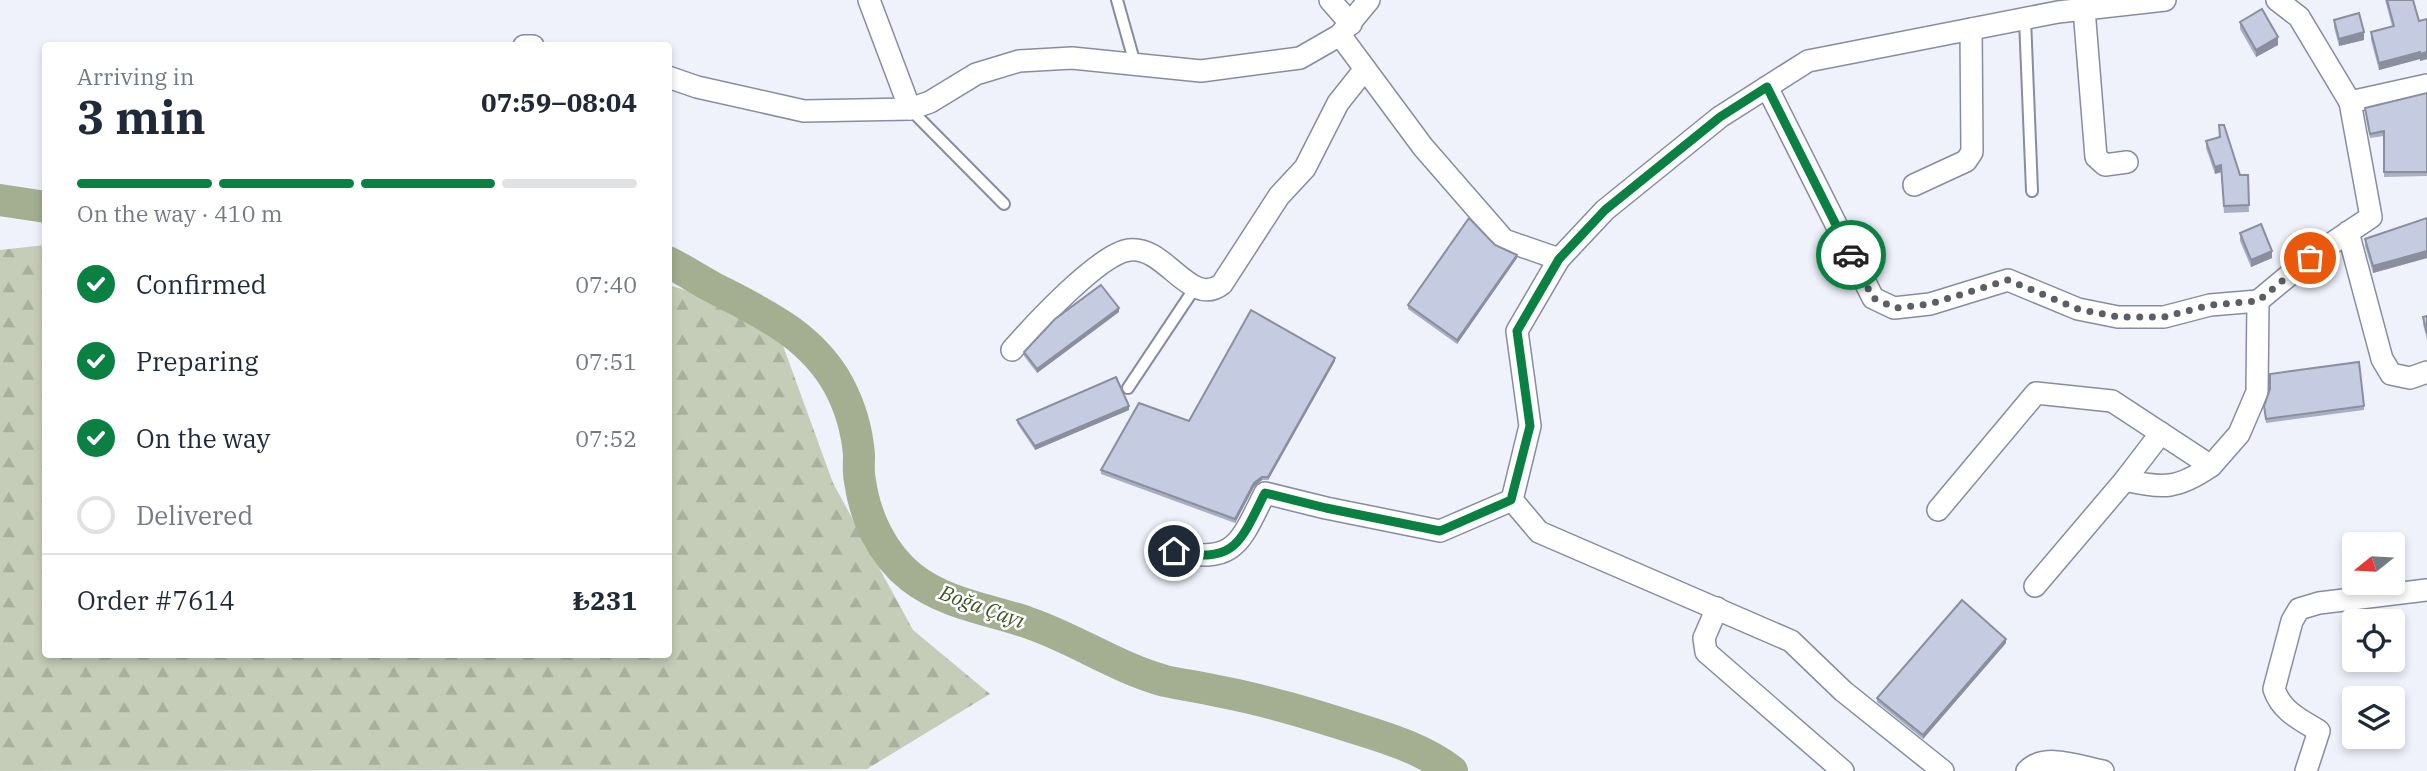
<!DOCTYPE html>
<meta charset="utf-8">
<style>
:root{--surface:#fff;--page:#f6f6f7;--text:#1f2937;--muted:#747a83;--line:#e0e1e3;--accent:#0b8043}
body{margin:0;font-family:"IBM Plex Serif",serif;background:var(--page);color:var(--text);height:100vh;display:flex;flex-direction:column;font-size:26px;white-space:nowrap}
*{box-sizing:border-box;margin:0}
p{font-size:23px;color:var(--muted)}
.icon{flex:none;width:38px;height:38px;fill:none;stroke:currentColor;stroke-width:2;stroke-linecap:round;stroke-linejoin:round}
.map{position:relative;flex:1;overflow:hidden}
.drawer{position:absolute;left:42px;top:42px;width:630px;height:616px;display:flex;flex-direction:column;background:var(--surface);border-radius:7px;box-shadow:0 4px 10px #0003}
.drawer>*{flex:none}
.needle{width:46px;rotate:252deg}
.buttons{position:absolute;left:2342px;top:532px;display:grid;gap:14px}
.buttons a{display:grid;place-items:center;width:63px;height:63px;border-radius:7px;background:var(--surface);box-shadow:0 4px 10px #0003;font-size:35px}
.pin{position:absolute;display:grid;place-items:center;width:60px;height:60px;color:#fff;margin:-30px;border:4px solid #fff;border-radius:50%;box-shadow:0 2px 7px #0007}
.courier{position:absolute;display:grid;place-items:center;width:70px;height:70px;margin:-35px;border:5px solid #0b8043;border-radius:50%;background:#fff;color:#222;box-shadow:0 2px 9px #0007}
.headline em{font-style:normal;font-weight:700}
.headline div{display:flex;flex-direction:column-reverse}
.headline{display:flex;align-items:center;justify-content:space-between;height:119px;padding:0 35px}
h1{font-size:46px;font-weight:700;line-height:52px}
.bar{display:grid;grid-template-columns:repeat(4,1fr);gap:10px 7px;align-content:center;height:84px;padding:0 35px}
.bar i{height:9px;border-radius:5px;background:var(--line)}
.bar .current{background:var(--accent)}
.bar p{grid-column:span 4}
.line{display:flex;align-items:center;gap:18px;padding:0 35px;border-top:2px solid var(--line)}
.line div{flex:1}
ol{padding:0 35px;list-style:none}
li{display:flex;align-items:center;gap:21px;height:77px}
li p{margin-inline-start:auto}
li .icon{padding:7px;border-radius:50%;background:var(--accent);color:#fff;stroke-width:4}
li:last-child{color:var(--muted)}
li i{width:38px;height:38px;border:4px solid var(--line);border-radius:50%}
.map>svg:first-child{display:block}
</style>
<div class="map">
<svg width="2427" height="771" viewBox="0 0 2427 771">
<defs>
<pattern id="forest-firs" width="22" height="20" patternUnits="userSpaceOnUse" patternTransform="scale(1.75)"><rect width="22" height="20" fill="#c5cdb8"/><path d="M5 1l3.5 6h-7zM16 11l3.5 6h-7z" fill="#a8af9d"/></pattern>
</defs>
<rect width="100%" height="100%" fill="#eff2fb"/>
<path fill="url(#forest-firs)" d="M 45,245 L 46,654 L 668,654 L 669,285 L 773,318 L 833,483 L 913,630 L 990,694 L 867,769 L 0,771 L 0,250 Z"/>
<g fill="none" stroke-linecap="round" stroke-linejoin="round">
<g stroke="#a3af90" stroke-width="32">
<path d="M 0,200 L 46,207"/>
<path d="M 668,262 C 684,270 699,280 714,288 C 762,313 810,334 838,384 C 850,406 857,430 859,455 C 859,464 858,472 860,481 C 865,517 882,554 911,577 C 945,604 989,609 1029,623 C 1076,639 1117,668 1165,681 C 1183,685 1200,687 1217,691 C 1266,700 1314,715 1361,730 C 1393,740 1424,750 1452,771"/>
</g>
<g stroke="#878ca1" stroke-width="14">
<g id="lane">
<path d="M 1117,0 L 1135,64"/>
<path d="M 2025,19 L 2032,191"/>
<path d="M 910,109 L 1004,204"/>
<path d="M 1128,388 L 1194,289"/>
</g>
</g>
<g stroke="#878ca1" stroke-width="24">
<g id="street">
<path d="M 869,0 L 910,109"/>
<path d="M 1330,0 L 1351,24"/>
<path d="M 2277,0 L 2299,17 L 2350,102 L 2427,85"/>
<path d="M 2084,9 L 2096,157 L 2105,165 L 2127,162"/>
<path d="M 1340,35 L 1423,147 L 1504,240 L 1559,259"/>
<path d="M 524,46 L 533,46"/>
<path d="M 668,77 L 697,87 L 804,111 L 910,109 L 930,102 L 976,74 L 1019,61 L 1072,58 L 1201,71 L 1300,58 L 1340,35 L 1369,0"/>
<path d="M 1767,87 L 1873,298 L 1894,308 L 1930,304 L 2008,280 L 2078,309 L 2118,317 L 2164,317 L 2210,305 L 2258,301"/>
<path d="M 1914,185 L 1966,161 L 1972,152 L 1971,29"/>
<path d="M 2348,232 L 2382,359 L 2391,374 L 2410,378 L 2427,372"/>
<path d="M 1012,350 C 1033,326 1099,254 1129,250 C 1166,245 1190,309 1222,284 L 1279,196 L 1305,168 L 1338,103 L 1365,69"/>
<path d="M 2161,433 L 2125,480 C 2163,489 2178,489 2211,466"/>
<path d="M 1938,510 L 2036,393 L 2112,401 L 2211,466 L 2239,434 L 2257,392 L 2258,301 L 2310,258 L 2371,217 L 2350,102"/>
<path d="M 1174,551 C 1236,565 1240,542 1265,493 L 1326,508 L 1440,531 L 1512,500"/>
<path d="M 2035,586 L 2125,480"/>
<path d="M 1717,608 L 1704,638 L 1706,652 L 1843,771"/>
<path d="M 1943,771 L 1843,691 L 1791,641 L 1539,532 L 1512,500 L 1530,426 L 1517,331 L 1559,259 L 1605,210 L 1720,117 L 1808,61 L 2058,12 L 2165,0"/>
<path d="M 2027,771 C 2045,752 2080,767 2103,771"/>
<path d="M 2306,771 L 2319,731 C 2301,720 2281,711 2274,689 L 2292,621 L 2299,609 L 2319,603 L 2427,590"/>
</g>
</g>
<use href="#lane" stroke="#fff" stroke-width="10"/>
<use href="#street" stroke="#fff" stroke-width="21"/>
</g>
<g fill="#a9afc2">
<path d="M 2385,0 L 2413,0 L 2419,21 L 2427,19 L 2427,59 L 2420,61 L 2420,59 L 2379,70 L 2371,40 L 2371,32 L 2392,26 Z"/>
<path d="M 2334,20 L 2364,40 L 2339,46 L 2334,27 Z"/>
<path d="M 2240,22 L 2278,45 L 2256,57 L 2240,29 Z"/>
<path d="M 2427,93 L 2427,176 L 2384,177 L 2384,136 L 2370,138 L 2365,108 Z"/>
<path d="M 2206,141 L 2240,175 L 2248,175 L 2249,212 L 2224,213 L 2221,172 L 2215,174 L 2206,148 Z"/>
<path d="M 2427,218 L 2427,258 L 2373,273 L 2365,246 L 2365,239 Z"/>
<path d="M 2240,233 L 2272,258 L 2251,267 L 2240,241 Z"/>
<path d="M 1495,245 L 1517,258 L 1457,344 L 1408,309 L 1408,305 Z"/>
<path d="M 1119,312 L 1037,373 L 1024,356 L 1024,352 Z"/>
<path d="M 2427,316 L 2427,340 L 2423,324 L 2423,317 Z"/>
<path d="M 1335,361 L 1268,480 L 1262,480 L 1254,487 L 1235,523 L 1101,474 L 1101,470 L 1189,421 Z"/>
<path d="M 2364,406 L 2364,410 L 2266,423 L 2264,409 Z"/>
<path d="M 1129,410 L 1035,450 L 1017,423 L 1017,420 Z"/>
<path d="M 2006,643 L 1923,739 L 1877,702 L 1877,698 Z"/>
</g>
<g fill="#8a8e9e">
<path d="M 2364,32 L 2364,40 L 2339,46 L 2339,39 Z"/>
<path d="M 2278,37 L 2278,45 L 2256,57 L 2256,50 Z"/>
<path d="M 2420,52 L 2420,59 L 2379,70 L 2379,63 Z"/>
<path d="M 2427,52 L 2427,59 L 2420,61 L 2420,54 Z"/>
<path d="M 2221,165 L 2221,172 L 2215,174 L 2215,167 Z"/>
<path d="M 2272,251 L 2272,258 L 2251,267 L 2251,260 Z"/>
<path d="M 2427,251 L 2427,258 L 2373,273 L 2373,266 Z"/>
<path d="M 1517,255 L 1517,258 L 1457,344 L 1457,340 Z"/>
<path d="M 1119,308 L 1119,312 L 1037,373 L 1037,369 Z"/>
<path d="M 1335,358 L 1335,361 L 1268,480 L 1268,477 Z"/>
<path d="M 1129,406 L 1129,410 L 1035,450 L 1035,446 Z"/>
<path d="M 1262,477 L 1262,480 L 1254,487 L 1235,523 L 1235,519 L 1254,483 Z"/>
<path d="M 2006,639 L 2006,643 L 1923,739 L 1923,735 Z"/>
</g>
<g fill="#c5cbe1" stroke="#8a8e9e" stroke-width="2">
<path d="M 2387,0 L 2413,0 L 2419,21 L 2427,19 L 2427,52 L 2420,54 L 2420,52 L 2379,63 L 2371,32 L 2394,26 Z"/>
<path d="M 2262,9 L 2278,37 L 2256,50 L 2240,22 Z"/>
<path d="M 2359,13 L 2364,32 L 2339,39 L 2334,20 Z"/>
<path d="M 2427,93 L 2427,172 L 2384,172 L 2384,131 L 2370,134 L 2365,108 Z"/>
<path d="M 2219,125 L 2224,125 L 2240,175 L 2248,175 L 2249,205 L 2224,206 L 2221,165 L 2215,167 L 2206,141 L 2220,137 Z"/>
<path d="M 1469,218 L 1495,245 L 1517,255 L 1457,340 L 1408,305 Z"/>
<path d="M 2427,218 L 2427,251 L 2373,266 L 2365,239 Z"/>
<path d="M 2261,224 L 2272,251 L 2251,260 L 2240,233 Z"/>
<path d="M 1101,285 L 1119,308 L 1037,369 L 1024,352 L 1055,319 Z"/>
<path d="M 1251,310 L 1335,358 L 1268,477 L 1262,477 L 1254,483 L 1235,519 L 1101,470 L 1139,403 L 1189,421 Z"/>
<path d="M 2427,316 L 2427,333 L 2423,317 Z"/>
<path d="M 2359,362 L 2364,406 L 2266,419 L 2264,406 L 2270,389 L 2270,374 Z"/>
<path d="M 1116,377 L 1129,406 L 1035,446 L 1017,420 Z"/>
<path d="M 1962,600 L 2006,639 L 1923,735 L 1877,698 Z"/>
</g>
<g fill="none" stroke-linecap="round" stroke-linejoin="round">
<path stroke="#5b5e66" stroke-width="7" stroke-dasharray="0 12.6" d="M 1851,255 L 1873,298 L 1895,308 L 1930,304 L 2008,280 L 2078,309 L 2118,317 L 2164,317 L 2210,305 L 2258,301 L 2310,258"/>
<path stroke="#0b8043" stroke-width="9" d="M 1174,551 C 1236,565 1240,542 1265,493 L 1326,508 L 1440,531 L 1511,500 L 1530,426 L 1517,331 L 1559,259 L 1605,210 L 1720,117 L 1767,87 L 1851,255"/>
</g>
<g text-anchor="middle" stroke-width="5" stroke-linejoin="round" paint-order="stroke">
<g font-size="21" font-style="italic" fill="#435322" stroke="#fff">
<text transform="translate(982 607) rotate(20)" y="7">Boğa Çayı</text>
</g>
</g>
</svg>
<div class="buttons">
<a><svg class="needle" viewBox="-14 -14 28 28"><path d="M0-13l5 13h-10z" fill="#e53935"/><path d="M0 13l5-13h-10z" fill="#747a83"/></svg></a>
<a><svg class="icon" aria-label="locate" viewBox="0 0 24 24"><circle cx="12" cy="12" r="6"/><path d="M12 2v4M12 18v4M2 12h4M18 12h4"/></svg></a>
<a><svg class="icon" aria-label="layers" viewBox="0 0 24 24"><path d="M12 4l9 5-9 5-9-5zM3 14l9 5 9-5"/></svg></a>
</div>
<div class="pin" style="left:2310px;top:258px;background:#ea580c"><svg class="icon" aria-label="bag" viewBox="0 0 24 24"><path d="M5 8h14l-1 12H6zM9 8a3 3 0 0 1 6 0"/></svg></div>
<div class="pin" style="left:1174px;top:551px;background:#1f2937"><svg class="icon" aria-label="home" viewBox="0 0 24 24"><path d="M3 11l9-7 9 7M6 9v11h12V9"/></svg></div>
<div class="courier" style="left:1851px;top:255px"><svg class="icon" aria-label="car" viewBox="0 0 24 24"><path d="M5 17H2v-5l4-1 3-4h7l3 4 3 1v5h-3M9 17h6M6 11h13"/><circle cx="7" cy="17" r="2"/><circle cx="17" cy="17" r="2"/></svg></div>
<section class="drawer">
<div class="headline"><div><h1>3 min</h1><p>Arriving in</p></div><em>07:59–08:04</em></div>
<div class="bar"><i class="current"></i><i class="current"></i><i class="current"></i><i></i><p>On the way · 410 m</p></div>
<ol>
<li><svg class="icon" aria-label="check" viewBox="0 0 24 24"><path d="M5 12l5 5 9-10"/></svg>Confirmed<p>07:40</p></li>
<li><svg class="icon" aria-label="check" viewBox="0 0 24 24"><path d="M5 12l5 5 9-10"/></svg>Preparing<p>07:51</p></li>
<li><svg class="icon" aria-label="check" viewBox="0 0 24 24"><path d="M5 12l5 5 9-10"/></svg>On the way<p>07:52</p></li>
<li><i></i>Delivered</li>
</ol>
<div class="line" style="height:91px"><div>Order #7614</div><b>₺231</b></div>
</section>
</div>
